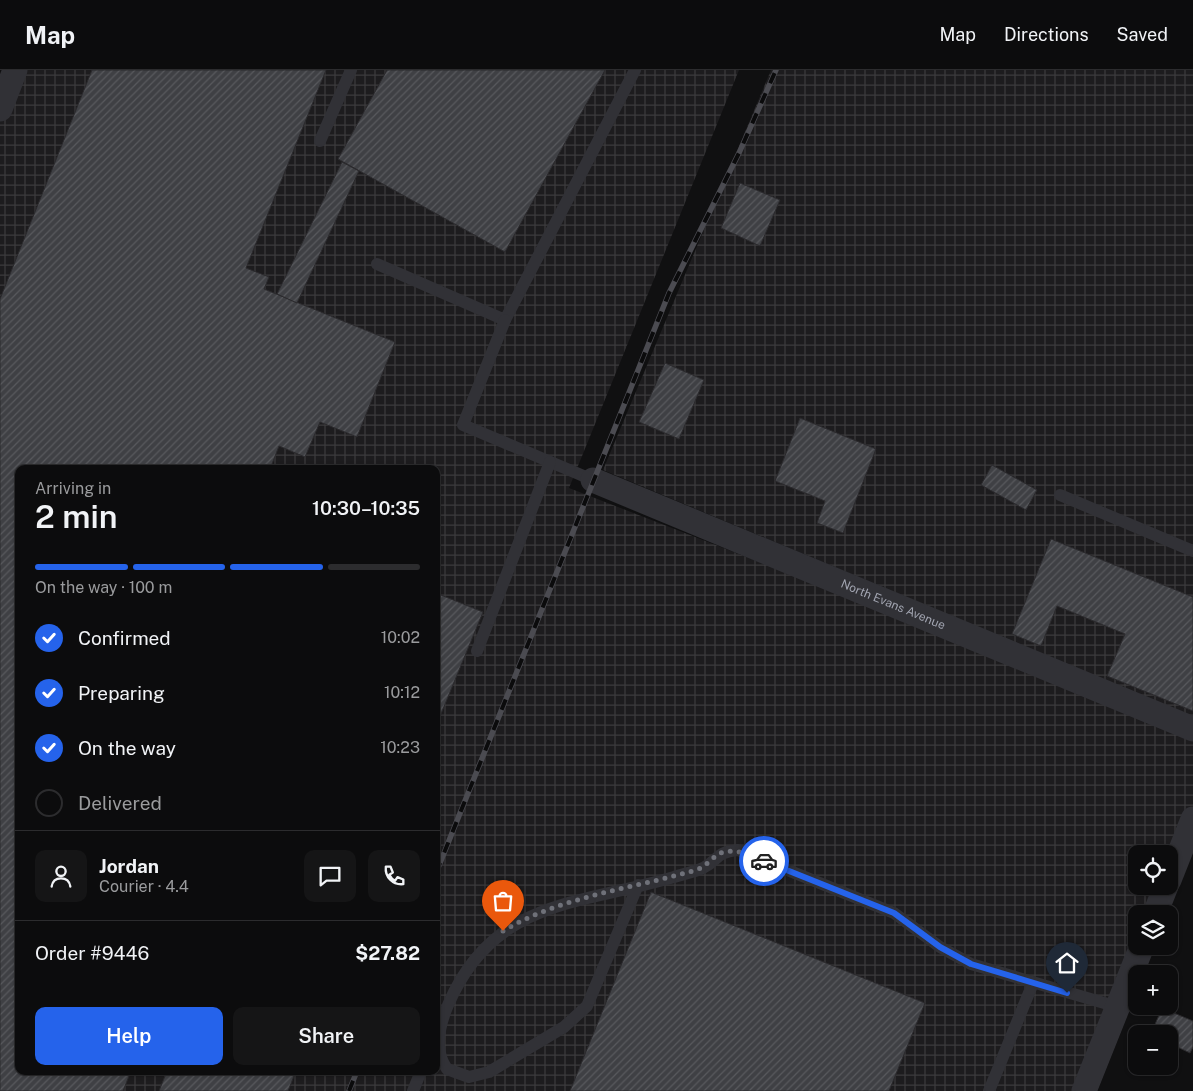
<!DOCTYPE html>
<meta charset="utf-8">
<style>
:root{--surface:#0c0c0d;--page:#151516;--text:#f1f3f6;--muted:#9a9b9d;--line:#2c2c2e;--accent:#2563eb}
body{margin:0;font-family:"Public Sans",sans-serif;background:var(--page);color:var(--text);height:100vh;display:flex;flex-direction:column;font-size:19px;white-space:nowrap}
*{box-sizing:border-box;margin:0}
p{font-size:16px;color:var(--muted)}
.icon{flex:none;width:28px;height:28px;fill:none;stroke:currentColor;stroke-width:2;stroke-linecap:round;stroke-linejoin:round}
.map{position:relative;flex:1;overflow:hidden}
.sheet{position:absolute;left:15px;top:395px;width:425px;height:610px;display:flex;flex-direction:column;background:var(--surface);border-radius:10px;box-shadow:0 1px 4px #0004,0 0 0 1px var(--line)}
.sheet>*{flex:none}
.controls{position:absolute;left:1128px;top:775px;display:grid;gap:10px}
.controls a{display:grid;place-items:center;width:50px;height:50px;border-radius:10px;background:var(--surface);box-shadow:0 1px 4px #0004,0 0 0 1px var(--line);font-size:25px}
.pin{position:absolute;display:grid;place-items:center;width:42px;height:42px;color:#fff;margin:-51px -21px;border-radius:50% 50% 50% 0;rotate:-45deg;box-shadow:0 0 5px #0007}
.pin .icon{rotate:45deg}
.courier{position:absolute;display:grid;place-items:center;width:50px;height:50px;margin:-25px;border:4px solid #2563eb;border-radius:50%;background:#fff;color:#222;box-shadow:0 1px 6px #0007}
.summary em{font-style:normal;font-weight:600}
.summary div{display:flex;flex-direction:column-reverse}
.summary{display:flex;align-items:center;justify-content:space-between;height:85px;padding:0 20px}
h1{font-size:32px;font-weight:600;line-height:38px}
.bar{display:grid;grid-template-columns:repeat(4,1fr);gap:8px 5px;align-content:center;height:60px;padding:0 20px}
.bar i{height:6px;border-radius:4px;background:var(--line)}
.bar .active{background:var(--accent)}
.bar p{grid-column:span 4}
.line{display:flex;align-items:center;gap:12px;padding:0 20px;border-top:1px solid var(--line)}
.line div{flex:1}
.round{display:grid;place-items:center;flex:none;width:52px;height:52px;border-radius:10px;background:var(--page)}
ol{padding:0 20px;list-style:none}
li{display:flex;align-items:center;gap:15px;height:55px}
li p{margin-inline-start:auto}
li .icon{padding:5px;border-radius:50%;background:var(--accent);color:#fff;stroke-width:4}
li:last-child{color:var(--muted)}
li i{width:28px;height:28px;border:2px solid var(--line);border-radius:50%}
.cta{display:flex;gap:10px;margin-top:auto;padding:10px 20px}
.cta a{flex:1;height:58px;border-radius:10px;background:var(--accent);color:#fff;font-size:20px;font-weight:600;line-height:58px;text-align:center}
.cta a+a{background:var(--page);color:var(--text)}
header{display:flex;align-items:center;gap:30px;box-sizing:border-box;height:70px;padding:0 25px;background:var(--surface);border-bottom:1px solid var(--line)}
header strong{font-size:24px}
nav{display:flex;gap:28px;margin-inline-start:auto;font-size:18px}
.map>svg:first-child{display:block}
</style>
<header>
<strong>Map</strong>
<nav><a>Map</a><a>Directions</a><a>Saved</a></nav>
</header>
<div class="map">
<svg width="1193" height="1021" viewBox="0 0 1193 1021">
<defs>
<pattern id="industrial-grid" width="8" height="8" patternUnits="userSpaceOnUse" patternTransform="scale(1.25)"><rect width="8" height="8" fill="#1d1c1e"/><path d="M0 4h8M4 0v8" fill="none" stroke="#3b3a3c"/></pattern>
<pattern id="building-hatch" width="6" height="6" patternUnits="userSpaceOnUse" patternTransform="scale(1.25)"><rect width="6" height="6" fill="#3f4044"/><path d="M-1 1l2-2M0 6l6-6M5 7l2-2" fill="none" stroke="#58595d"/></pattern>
</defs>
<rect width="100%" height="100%" fill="#101011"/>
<g fill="url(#industrial-grid)" fill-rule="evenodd">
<path d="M 17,0 L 739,0 L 569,418 L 1193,660 L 1193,749 L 1169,784 L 1136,784 L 1136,816 L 1166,816 L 1155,844 L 1136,844 L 1136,876 L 1084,1021 L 0,1021 L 0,43 ZM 19,399 L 436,399 L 436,1001 L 19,1001 Z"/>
<path d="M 771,0 L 1193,0 L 1193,647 L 603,400 Z"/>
</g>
<g fill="url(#building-hatch)" stroke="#2b2a2d">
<path d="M 92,0 L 326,0 L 246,198 L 269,207 L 264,219 L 395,272 L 357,367 L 320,352 L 305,387 L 279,376 L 270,399 L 19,399 L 19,1001 L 131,1001 L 123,1021 L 0,1021 L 0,229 Z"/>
<path d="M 387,0 L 605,0 L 505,182 L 338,89 Z"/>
<path d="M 342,92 L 359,101 L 297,233 L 277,224 Z"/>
<path d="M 740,113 L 780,130 L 760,176 L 721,158 Z"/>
<path d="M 665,293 L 704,310 L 679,369 L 639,352 Z"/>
<path d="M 800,348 L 876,379 L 843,463 L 817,453 L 825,431 L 775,411 Z"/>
<path d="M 992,395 L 1037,420 L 1026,440 L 981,415 Z"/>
<path d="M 1051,469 L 1193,527 L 1193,641 L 1107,606 L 1125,564 L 1057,536 L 1041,576 L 1012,564 Z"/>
<path d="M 436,523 L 483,542 L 436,656 Z"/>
<path d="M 651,822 L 925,933 L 889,1021 L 570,1021 Z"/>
<path d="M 1162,938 L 1193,951 L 1193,977 L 1190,983 L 1169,973 L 1169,964 L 1151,964 Z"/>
<path d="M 167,1001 L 296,1001 L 288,1021 L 159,1021 Z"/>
</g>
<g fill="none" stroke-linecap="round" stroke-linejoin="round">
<g stroke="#313136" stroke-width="12">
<path d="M 320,71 L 351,0"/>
<path d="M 377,194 L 505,250 L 635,0"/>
<path d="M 505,250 L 463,355 L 593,410"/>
<path d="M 1060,425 L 1193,481"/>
<path d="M 477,581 L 550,392"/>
<path d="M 638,815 L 587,936 L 564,957 L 489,1002 L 469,1007 L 447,999 C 433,980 439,956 448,935 C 493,829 579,835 674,807 C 683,804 694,802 703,798 C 721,789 713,783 738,780 L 894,843 L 940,877 L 971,894 L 1118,937"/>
<path d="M 413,1021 L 421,1001"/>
<path d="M 989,1021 L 1033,913"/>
</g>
<g stroke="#313136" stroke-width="25">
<path d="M 0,39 L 15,0"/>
<path id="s1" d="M 593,410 L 1193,659"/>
<path d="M 1169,810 L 1193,749"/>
<path d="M 1155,844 L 1166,816"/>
<path d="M 1084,1021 L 1142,876"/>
</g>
<g stroke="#4b4b51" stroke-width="5.5">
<g id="rail">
<path d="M 436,803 L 669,223 L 739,83 L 776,0"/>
<path d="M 349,1021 L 357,1001"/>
</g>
</g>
<use href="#rail" stroke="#0b0b0c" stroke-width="4" stroke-dasharray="11" stroke-linecap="butt"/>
</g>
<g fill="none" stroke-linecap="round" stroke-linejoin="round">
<path stroke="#6f7179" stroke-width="5" stroke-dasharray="0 9" d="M 503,861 C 562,826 631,819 696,800 C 707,797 714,784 724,782 C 739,779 750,785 764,791"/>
<path stroke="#2563eb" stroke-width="6" d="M 764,791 L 894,843 L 940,877 L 971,894 L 1067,923"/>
</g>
<g text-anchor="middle" stroke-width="4" stroke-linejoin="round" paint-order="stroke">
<g font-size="12" fill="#a2a5b1" stroke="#0b0b0c">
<text dy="4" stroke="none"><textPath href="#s1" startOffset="325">North Evans Avenue</textPath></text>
</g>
</g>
</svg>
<div class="controls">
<a><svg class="icon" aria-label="locate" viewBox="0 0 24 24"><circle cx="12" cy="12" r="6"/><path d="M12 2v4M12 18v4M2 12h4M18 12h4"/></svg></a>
<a><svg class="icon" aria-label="layers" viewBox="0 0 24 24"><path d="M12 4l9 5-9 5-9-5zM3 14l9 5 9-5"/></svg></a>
<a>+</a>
<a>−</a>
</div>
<div class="pin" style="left:503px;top:861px;background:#ea580c"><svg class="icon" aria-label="bag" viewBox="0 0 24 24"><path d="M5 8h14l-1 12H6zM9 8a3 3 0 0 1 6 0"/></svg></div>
<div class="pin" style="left:1067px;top:923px;background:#1f2937"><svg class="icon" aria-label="home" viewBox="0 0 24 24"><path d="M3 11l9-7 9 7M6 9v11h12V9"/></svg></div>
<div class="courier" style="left:764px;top:791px"><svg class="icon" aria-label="car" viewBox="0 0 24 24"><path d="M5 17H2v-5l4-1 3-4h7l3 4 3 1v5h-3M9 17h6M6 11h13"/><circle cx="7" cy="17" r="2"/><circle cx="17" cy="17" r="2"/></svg></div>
<section class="sheet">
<div class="summary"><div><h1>2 min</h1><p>Arriving in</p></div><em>10:30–10:35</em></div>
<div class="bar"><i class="active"></i><i class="active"></i><i class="active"></i><i></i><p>On the way · 100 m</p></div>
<ol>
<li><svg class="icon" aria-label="check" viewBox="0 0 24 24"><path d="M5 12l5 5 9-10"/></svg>Confirmed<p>10:02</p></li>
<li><svg class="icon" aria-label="check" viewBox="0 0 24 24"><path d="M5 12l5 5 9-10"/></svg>Preparing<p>10:12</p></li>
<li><svg class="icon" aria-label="check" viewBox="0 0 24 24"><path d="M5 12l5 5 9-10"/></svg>On the way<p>10:23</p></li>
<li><i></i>Delivered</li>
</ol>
<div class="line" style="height:90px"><a class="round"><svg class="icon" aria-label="person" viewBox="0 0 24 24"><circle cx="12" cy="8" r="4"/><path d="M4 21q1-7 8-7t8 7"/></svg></a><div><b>Jordan</b><p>Courier · 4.4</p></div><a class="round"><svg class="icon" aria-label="chat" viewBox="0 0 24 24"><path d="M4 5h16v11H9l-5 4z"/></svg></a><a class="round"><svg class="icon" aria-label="phone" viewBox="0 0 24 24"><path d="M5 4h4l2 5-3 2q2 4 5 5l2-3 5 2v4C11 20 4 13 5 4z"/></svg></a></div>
<div class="line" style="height:65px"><div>Order #9446</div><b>$27.82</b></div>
<div class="cta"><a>Help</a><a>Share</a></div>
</section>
</div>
